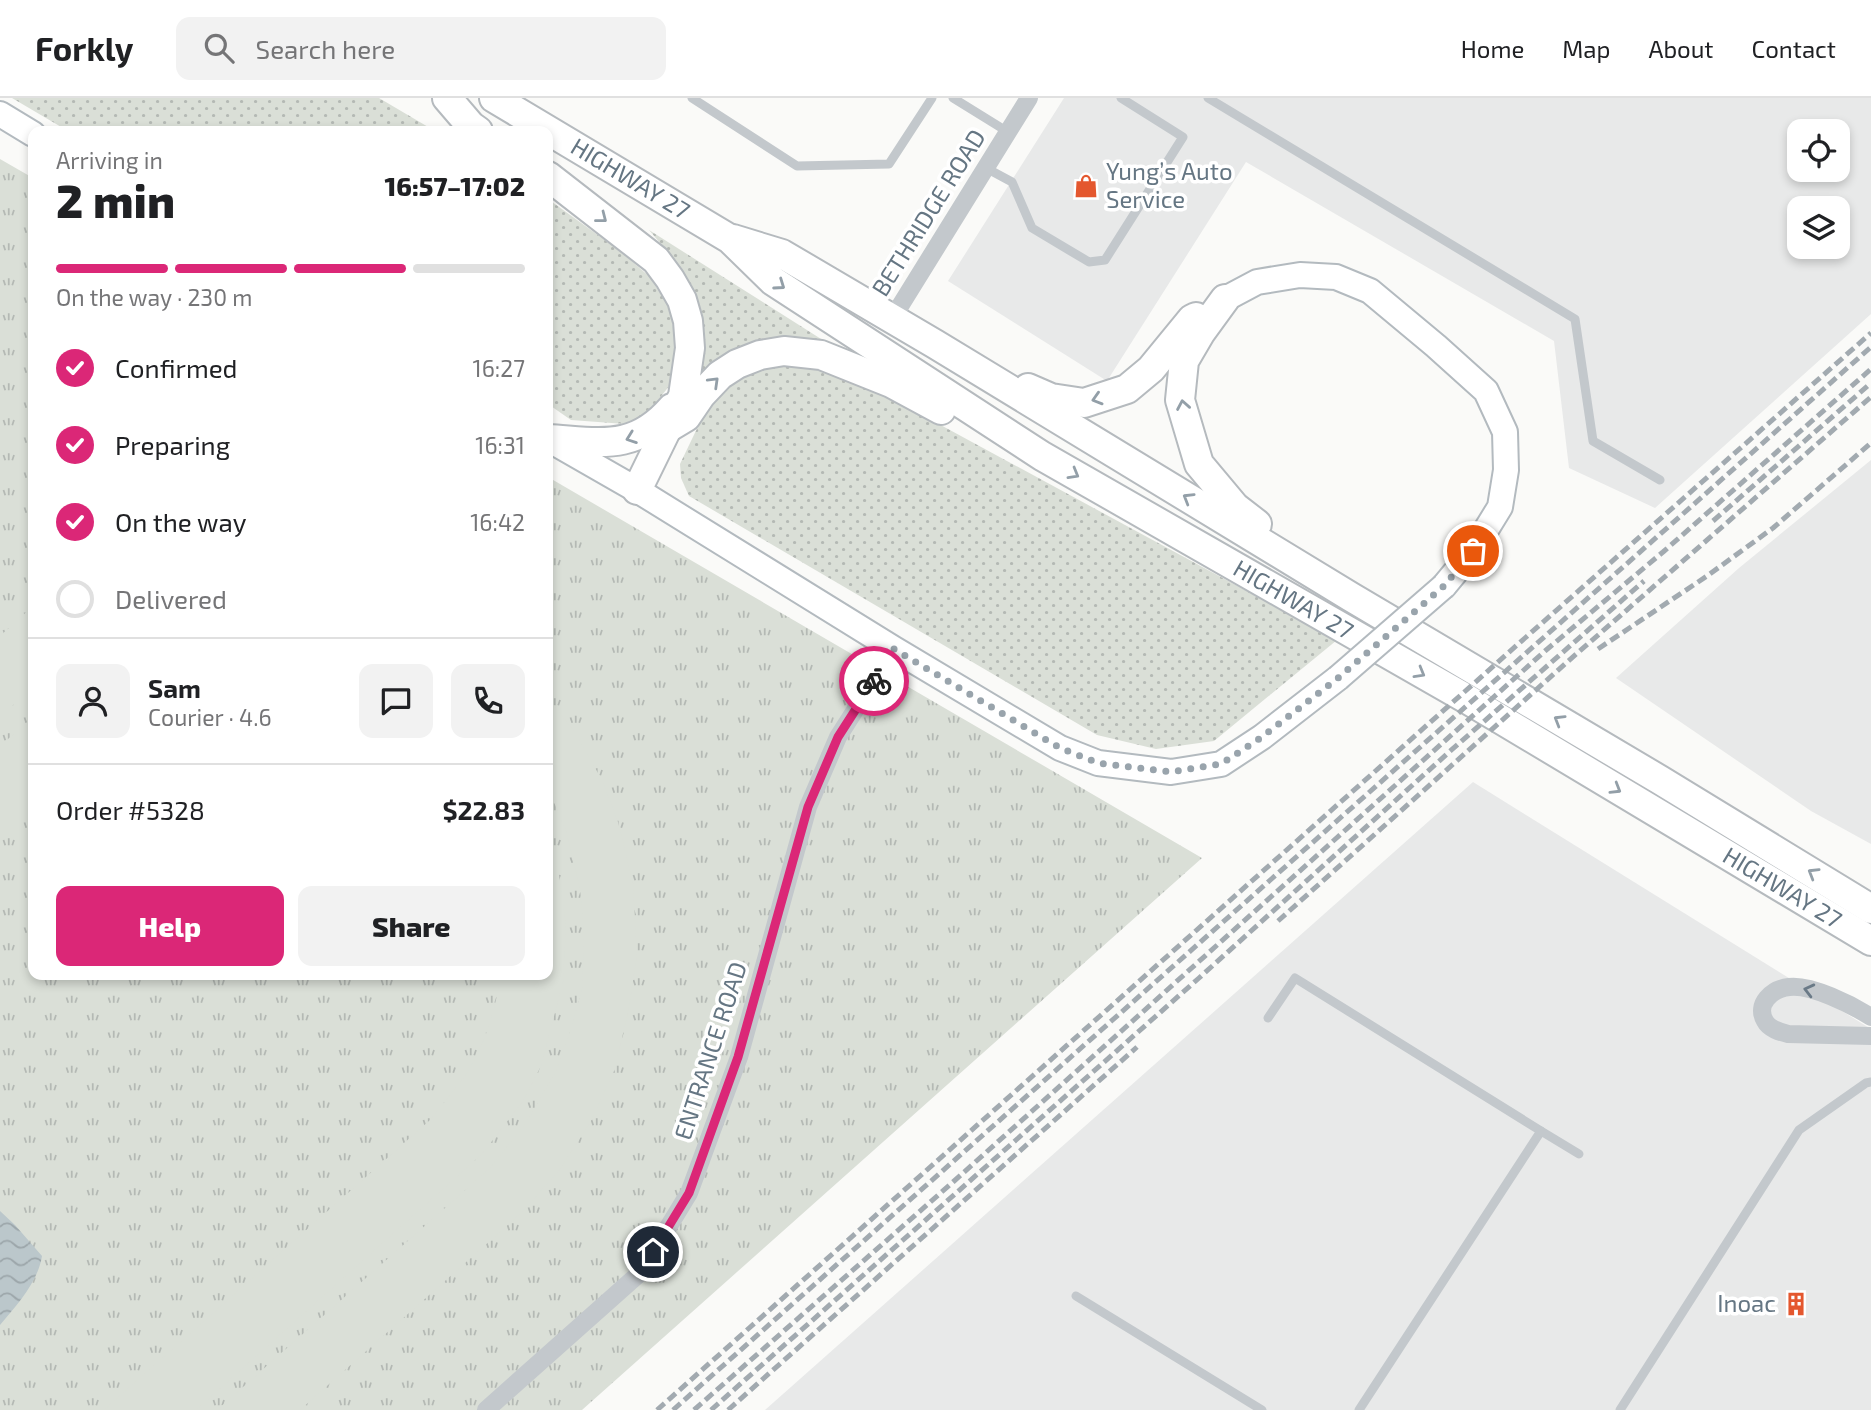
<!DOCTYPE html>
<meta charset="utf-8">
<style>
:root{--surface:#fff;--page:#f2f2f2;--text:#202124;--muted:#757577;--line:#e0e0e0;--accent:#db2777}
body{margin:0;font-family:"Exo 2",sans-serif;background:var(--page);color:var(--text);height:100vh;display:flex;flex-direction:column;font-size:26px;white-space:nowrap}
*{box-sizing:border-box;margin:0}
p{font-size:23px;color:var(--muted)}
.icon{flex:none;width:38px;height:38px;fill:none;stroke:currentColor;stroke-width:2;stroke-linecap:round;stroke-linejoin:round}
.map{position:relative;flex:1;overflow:hidden}
.drawer{position:absolute;left:28px;top:28px;width:525px;height:854px;display:flex;flex-direction:column;background:var(--surface);border-radius:14px;box-shadow:0 4px 10px #0003}
.drawer>*{flex:none}
.tools{position:absolute;left:1787px;top:21px;display:grid;gap:14px}
.tools a{display:grid;place-items:center;width:63px;height:63px;border-radius:14px;background:var(--surface);box-shadow:0 4px 10px #0003;font-size:35px}
.pin{position:absolute;display:grid;place-items:center;width:60px;height:60px;color:#fff;margin:-30px;border:4px solid #fff;border-radius:50%;box-shadow:0 2px 7px #0007}
.courier{position:absolute;display:grid;place-items:center;width:70px;height:70px;margin:-35px;border:5px solid #db2777;border-radius:50%;background:#fff;color:#222;box-shadow:0 2px 9px #0007}
.head em{font-style:normal;font-weight:800}
.head div{display:flex;flex-direction:column-reverse}
.head{display:flex;align-items:center;justify-content:space-between;height:119px;padding:0 28px}
h1{font-size:46px;font-weight:800;line-height:52px}
.bar{display:grid;grid-template-columns:repeat(4,1fr);gap:10px 7px;align-content:center;height:84px;padding:0 28px}
.bar i{height:9px;border-radius:5px;background:var(--line)}
.bar .on{background:var(--accent)}
.bar p{grid-column:span 4}
.line{display:flex;align-items:center;gap:18px;padding:0 28px;border-top:2px solid var(--line)}
.line div{flex:1}
.round{display:grid;place-items:center;flex:none;width:74px;height:74px;border-radius:14px;background:var(--page)}
ol{padding:0 28px;list-style:none}
li{display:flex;align-items:center;gap:21px;height:77px}
li p{margin-inline-start:auto}
li .icon{padding:7px;border-radius:50%;background:var(--accent);color:#fff;stroke-width:4}
li:last-child{color:var(--muted)}
li i{width:38px;height:38px;border:4px solid var(--line);border-radius:50%}
.primary-button{display:flex;gap:14px;margin-top:auto;padding:14px 28px}
.primary-button a{flex:1;height:80px;border-radius:14px;background:var(--accent);color:#fff;font-size:28px;font-weight:800;line-height:80px;text-align:center}
.primary-button a+a{background:var(--page);color:var(--text)}
header{display:flex;align-items:center;gap:42px;box-sizing:border-box;height:98px;padding:0 35px;background:var(--surface);border-bottom:2px solid var(--line)}
header strong{font-size:33px}
nav{display:flex;gap:38px;margin-inline-start:auto;font-size:24px}
.search{width:490px;height:63px;background:var(--page);display:flex;align-items:center;gap:18px;box-sizing:border-box;padding:0 24px;border-radius:14px;color:var(--muted);font-size:26px}
.map>svg:first-child{display:block}
</style>
<header>
<strong>Forkly</strong>
<div class="search"><svg class="icon" aria-label="search" viewBox="0 0 24 24"><circle cx="10" cy="10" r="6"/><path d="M15 15l6 6"/></svg>Search here</div>
<nav><a>Home</a><a>Map</a><a>About</a><a>Contact</a></nav>
</header>
<div class="map">
<svg width="1871" height="1312" viewBox="0 0 1871 1312">
<defs>
<pattern id="grass-dots" width="8" height="8" patternUnits="userSpaceOnUse" patternTransform="scale(1.75)"><rect width="8" height="8" fill="#dadfd7"/><path d="M2 2h.1M6 6h.1" fill="none" stroke="#b4b9b4" stroke-width="1.8" stroke-linecap="round"/></pattern>
<pattern id="park-tufts" width="24" height="20" patternUnits="userSpaceOnUse" patternTransform="scale(1.75)"><rect width="24" height="20" fill="#dadfd7"/><path d="M3 7l-1-3M5 7V3M7 7l1-3M15 17l-1-3M17 17v-4M19 17l1-3" fill="none" stroke="#b4b9b4"/></pattern>
<pattern id="water-waves" width="16" height="10" patternUnits="userSpaceOnUse" patternTransform="scale(1.75)"><rect width="16" height="10" fill="#bbc7cb"/><path d="M0 5q4-4 8 0t8 0" fill="none" stroke="#9ca6aa"/></pattern>
</defs>
<rect width="100%" height="100%" fill="#fafaf8"/>
<g fill="#e8e9e9" fill-rule="evenodd">
<path d="M 1064,0 L 1871,0 L 1871,216 L 1655,410 L 1569,370 L 1554,243 L 1246,64 L 1107,283 L 948,183 ZM 1799,33 L 1838,33 L 1838,72 L 1799,72 ZM 1799,110 L 1838,110 L 1838,149 L 1799,149 Z"/>
<path d="M 1871,362 L 1871,746 L 1811,713 L 1616,580 L 1739,470 Z"/>
<path d="M 1473,684 L 1871,931 L 1871,1312 L 765,1312 Z"/>
</g>
<g fill="url(#grass-dots)">
<path d="M 12,0 L 379,0 L 435,33 L 68,33 Z"/>
<path d="M 548,101 L 620,153 L 650,179 L 670,211 L 677,254 L 670,287 L 648,315 L 625,326 L 571,322 L 548,306 Z"/>
<path d="M 649,132 L 840,253 L 701,281 C 702,256 704,217 694,194 C 683,171 665,151 649,132 Z"/>
<path d="M 802,262 L 867,287 L 1337,542 L 1214,643 L 1156,651 L 1097,637 L 689,398 L 681,380 L 680,366 L 703,318 L 742,273 Z"/>
</g>
<path fill="url(#park-tufts)" d="M 0,61 L 33,80 L 33,877 L 548,877 L 548,379 L 1202,760 L 582,1312 L 0,1312 Z"/>
<g fill="#dadfd7">
<path d="M 33,508 L 33,589 L 0,619 L 0,538 Z"/>
<path d="M 548,600 L 574,633 L 602,682 L 618,724 L 633,785 L 637,857 L 628,915 L 614,973 L 590,1025 L 558,1074 L 519,1117 L 300,1312 L 217,1312 L 489,1071 L 526,1025 L 556,973 L 570,934 L 582,891 L 584,840 L 580,790 L 566,733 L 548,690 Z"/>
<path d="M 33,619 L 33,701 L 0,730 L 0,648 Z"/>
<path d="M 548,744 L 559,777 L 566,828 L 563,884 L 541,968 L 523,1003 L 482,1056 L 196,1312 L 104,1312 L 430,1022 C 441,1008 453,994 464,979 C 485,949 495,912 501,877 L 548,877 Z"/>
</g>
<path fill="url(#water-waves)" d="M 0,1113 L 15,1127 L 42,1158 C 38,1184 17,1207 0,1227 Z"/>
<g fill="none" stroke-linecap="round" stroke-linejoin="round">
<g stroke="#b3babf" stroke-width="28">
<g id="secondary">
<path d="M 0,16 L 33,36"/>
<path d="M 1225,201 L 1257,184 L 1300,177 L 1336,179 L 1370,193 L 1436,248 L 1486,293 L 1505,334 L 1506,372 L 1500,409 L 1473,453 L 1444,488"/>
<path d="M 548,341 L 637,392 L 894,551 L 1060,650 L 1098,665 L 1171,674 L 1221,666 L 1262,639 L 1338,580"/>
</g>
</g>
<g stroke="#b5babe" stroke-width="32">
<g id="primary">
<path d="M 447,0 L 471,28 L 478,33"/>
<path d="M 494,0 L 730,141 L 773,183 L 1042,358 L 1467,601 L 1871,843"/>
<path d="M 548,78 L 656,162 L 670,181 L 682,202 L 688,223 L 690,250 L 683,298 L 637,392"/>
<path d="M 733,141 L 782,156 L 935,246 L 1351,499 L 1660,682 L 1871,811"/>
<path d="M 1225,201 L 1201,234 L 1184,263 L 1180,302 L 1199,366 L 1235,409 L 1257,426"/>
<path d="M 1028,290 L 1051,300 L 1084,305 L 1127,291 L 1151,271 L 1192,221 L 1196,219"/>
<path d="M 666,331 L 686,319 L 701,297 L 720,277 L 737,266 L 760,257 L 784,253 L 821,257 L 891,285 L 941,312"/>
<path d="M 548,341 C 600,344 634,354 672,310"/>
</g>
</g>
<g stroke="#c3c8cc" stroke-width="9">
<path d="M 692,0 L 797,68 L 889,66 L 932,0"/>
<path d="M 953,0 L 1008,34"/>
<path d="M 1208,0 L 1575,221 L 1593,343 L 1660,382"/>
<path d="M 986,70 L 1012,84 L 1032,130 L 1089,164 L 1105,162 L 1183,39 L 1121,0"/>
<path d="M 1268,920 L 1295,880 L 1541,1033 L 1359,1312"/>
<path d="M 1541,1033 L 1579,1056"/>
<path d="M 1076,1198 L 1262,1312"/>
<path d="M 1620,1312 L 1799,1032 L 1866,985 L 1871,984"/>
</g>
<g stroke="#c3c8cc" stroke-width="18">
<path d="M 892,221 L 1029,0"/>
<path d="M 1871,919 C 1852,907 1811,886 1789,889 C 1772,891 1755,906 1765,923 C 1769,931 1780,934 1788,936 L 1871,938"/>
<path d="M 486,1312 L 641,1174 L 689,1095 L 739,959 L 808,709 L 838,639 L 894,551"/>
</g>
<use href="#secondary" stroke="#fff" stroke-width="24"/>
<use href="#primary" stroke="#fff" stroke-width="28"/>
<g stroke="#a2aab0" stroke-width="5" stroke-dasharray="10 5" stroke-linecap="butt">
<path d="M 1713,423 L 1871,285"/>
<path d="M 1598,551 L 1707,478 L 1773,430 L 1871,345"/>
<path d="M 1278,823 L 1566,565 L 1871,299"/>
<path d="M 657,1312 L 1525,540 L 1871,235"/>
<path d="M 673,1312 L 1871,249"/>
<path d="M 694,1312 L 953,1084 L 1545,553 L 1663,454 L 1871,271"/>
<path d="M 711,1312 L 1199,880 L 1448,655 L 1644,483"/>
<path d="M 728,1312 L 1137,949"/>
</g>
<g stroke="#b3babf" stroke-width="28" stroke-linecap="butt">
<path id="secondary-bridge" d="M 1338,580 L 1444,488"/>
</g>
<use href="#secondary-bridge" stroke="#fff" stroke-width="24"/>
</g>
<defs><path id="oneway-chevron" d="M-2-3.5L2.5 0L-2 3.5" fill="none" stroke-width="1.6" stroke-linecap="round" stroke-linejoin="round" transform="scale(1.75)"/></defs>
<g stroke="#939fa8">
<use href="#oneway-chevron" transform="translate(602 120) rotate(38)"/>
<use href="#oneway-chevron" transform="translate(780 187) rotate(35)"/>
<use href="#oneway-chevron" transform="translate(714 284) rotate(-44)"/>
<use href="#oneway-chevron" transform="translate(1097 301) rotate(163)"/>
<use href="#oneway-chevron" transform="translate(1183 307) rotate(-100)"/>
<use href="#oneway-chevron" transform="translate(631 340) rotate(160)"/>
<use href="#oneway-chevron" transform="translate(1074 376) rotate(30)"/>
<use href="#oneway-chevron" transform="translate(1188 400) rotate(-149)"/>
<use href="#oneway-chevron" transform="translate(1420 575) rotate(30)"/>
<use href="#oneway-chevron" transform="translate(1559 622) rotate(-149)"/>
<use href="#oneway-chevron" transform="translate(1616 691) rotate(31)"/>
<use href="#oneway-chevron" transform="translate(1813 775) rotate(-149)"/>
</g>
<use stroke="#6a7a87" href="#oneway-chevron" transform="translate(1809 892) rotate(-166)"/>
<g fill="none" stroke-linecap="round" stroke-linejoin="round">
<path stroke="#99a4ac" stroke-width="7" stroke-dasharray="0 12.6" d="M 874,583 L 894,551 L 1060,650 L 1098,665 L 1171,674 L 1221,666 L 1262,639 L 1338,580 L 1444,488 L 1473,453"/>
<path stroke="#db2777" stroke-width="9" d="M 653,1154 L 689,1095 L 738,959 L 808,709 L 838,639 L 874,583"/>
</g>
<defs>
<g id="shop-bare" transform="scale(1.89)"><path d="M-5-2.5h2.3a2.7 3.5 0 0 1 5.4 0H5L5.5 6h-11ZM-1.5-2.5h3a1.5 2.3 0 0 0-3 0Z" fill="#e4572e" stroke="#fff" stroke-width="2.5" paint-order="stroke"/></g>
<g id="building-bare" transform="scale(1.89)"><path d="M-4-6H4V6H1V3H-1V6H-4ZM-2.5-4.3h1.7v1.8h-1.7ZM.8-4.3h1.7v1.8H.8ZM-2.5-1h1.7V.8h-1.7ZM.8-1h1.7V.8H.8Z" fill="#e4572e" stroke="#fff" stroke-width="2.5" paint-order="stroke"/></g>
</defs>
<g fill-rule="evenodd">
<use href="#shop-bare" x="1086" y="88"/>
<use href="#building-bare" x="1796" y="1206"/>
</g>
<g text-anchor="middle" stroke-width="7" stroke-linejoin="round" paint-order="stroke">
<g font-size="24" fill="#657683" stroke="#fff" text-anchor="start">
<text x="1106" y="82">Yung’s Auto<tspan x="1106" dy="28">Service</tspan></text>
<text x="1776" y="1214" text-anchor="end">Inoac</text>
</g>
<g font-size="24" fill="#657683" stroke="#fff">
<text transform="translate(630 81) rotate(31)" y="8">HIGHWAY 27</text>
<text transform="translate(929 115) rotate(-58)" y="8">BETHRIDGE ROAD</text>
<text transform="translate(1293 502) rotate(30)" y="8">HIGHWAY 27</text>
<text transform="translate(1782 790) rotate(31)" y="8">HIGHWAY 27</text>
<text transform="translate(711 953) rotate(-72)" y="8">ENTRANCE ROAD</text>
</g>
</g>
</svg>
<div class="tools">
<a><svg class="icon" aria-label="locate" viewBox="0 0 24 24"><circle cx="12" cy="12" r="6"/><path d="M12 2v4M12 18v4M2 12h4M18 12h4"/></svg></a>
<a><svg class="icon" aria-label="layers" viewBox="0 0 24 24"><path d="M12 4l9 5-9 5-9-5zM3 14l9 5 9-5"/></svg></a>
</div>
<div class="pin" style="left:1473px;top:453px;background:#ea580c"><svg class="icon" aria-label="bag" viewBox="0 0 24 24"><path d="M5 8h14l-1 12H6zM9 8a3 3 0 0 1 6 0"/></svg></div>
<div class="pin" style="left:653px;top:1154px;background:#1f2937"><svg class="icon" aria-label="home" viewBox="0 0 24 24"><path d="M3 11l9-7 9 7M6 9v11h12V9"/></svg></div>
<div class="courier" style="left:874px;top:583px"><svg class="icon" aria-label="bike" viewBox="0 0 24 24"><circle cx="6" cy="16" r="4"/><circle cx="18" cy="16" r="4"/><path d="M6 16l4-8h5l3 8M10 8l3 8H6M13 5h3"/></svg></div>
<section class="drawer">
<div class="head"><div><h1>2 min</h1><p>Arriving in</p></div><em>16:57–17:02</em></div>
<div class="bar"><i class="on"></i><i class="on"></i><i class="on"></i><i></i><p>On the way · 230 m</p></div>
<ol>
<li><svg class="icon" aria-label="check" viewBox="0 0 24 24"><path d="M5 12l5 5 9-10"/></svg>Confirmed<p>16:27</p></li>
<li><svg class="icon" aria-label="check" viewBox="0 0 24 24"><path d="M5 12l5 5 9-10"/></svg>Preparing<p>16:31</p></li>
<li><svg class="icon" aria-label="check" viewBox="0 0 24 24"><path d="M5 12l5 5 9-10"/></svg>On the way<p>16:42</p></li>
<li><i></i>Delivered</li>
</ol>
<div class="line" style="height:126px"><a class="round"><svg class="icon" aria-label="person" viewBox="0 0 24 24"><circle cx="12" cy="8" r="4"/><path d="M4 21q1-7 8-7t8 7"/></svg></a><div><b>Sam</b><p>Courier · 4.6</p></div><a class="round"><svg class="icon" aria-label="chat" viewBox="0 0 24 24"><path d="M4 5h16v11H9l-5 4z"/></svg></a><a class="round"><svg class="icon" aria-label="phone" viewBox="0 0 24 24"><path d="M5 4h4l2 5-3 2q2 4 5 5l2-3 5 2v4C11 20 4 13 5 4z"/></svg></a></div>
<div class="line" style="height:91px"><div>Order #5328</div><b>$22.83</b></div>
<div class="primary-button"><a>Help</a><a>Share</a></div>
</section>
</div>
